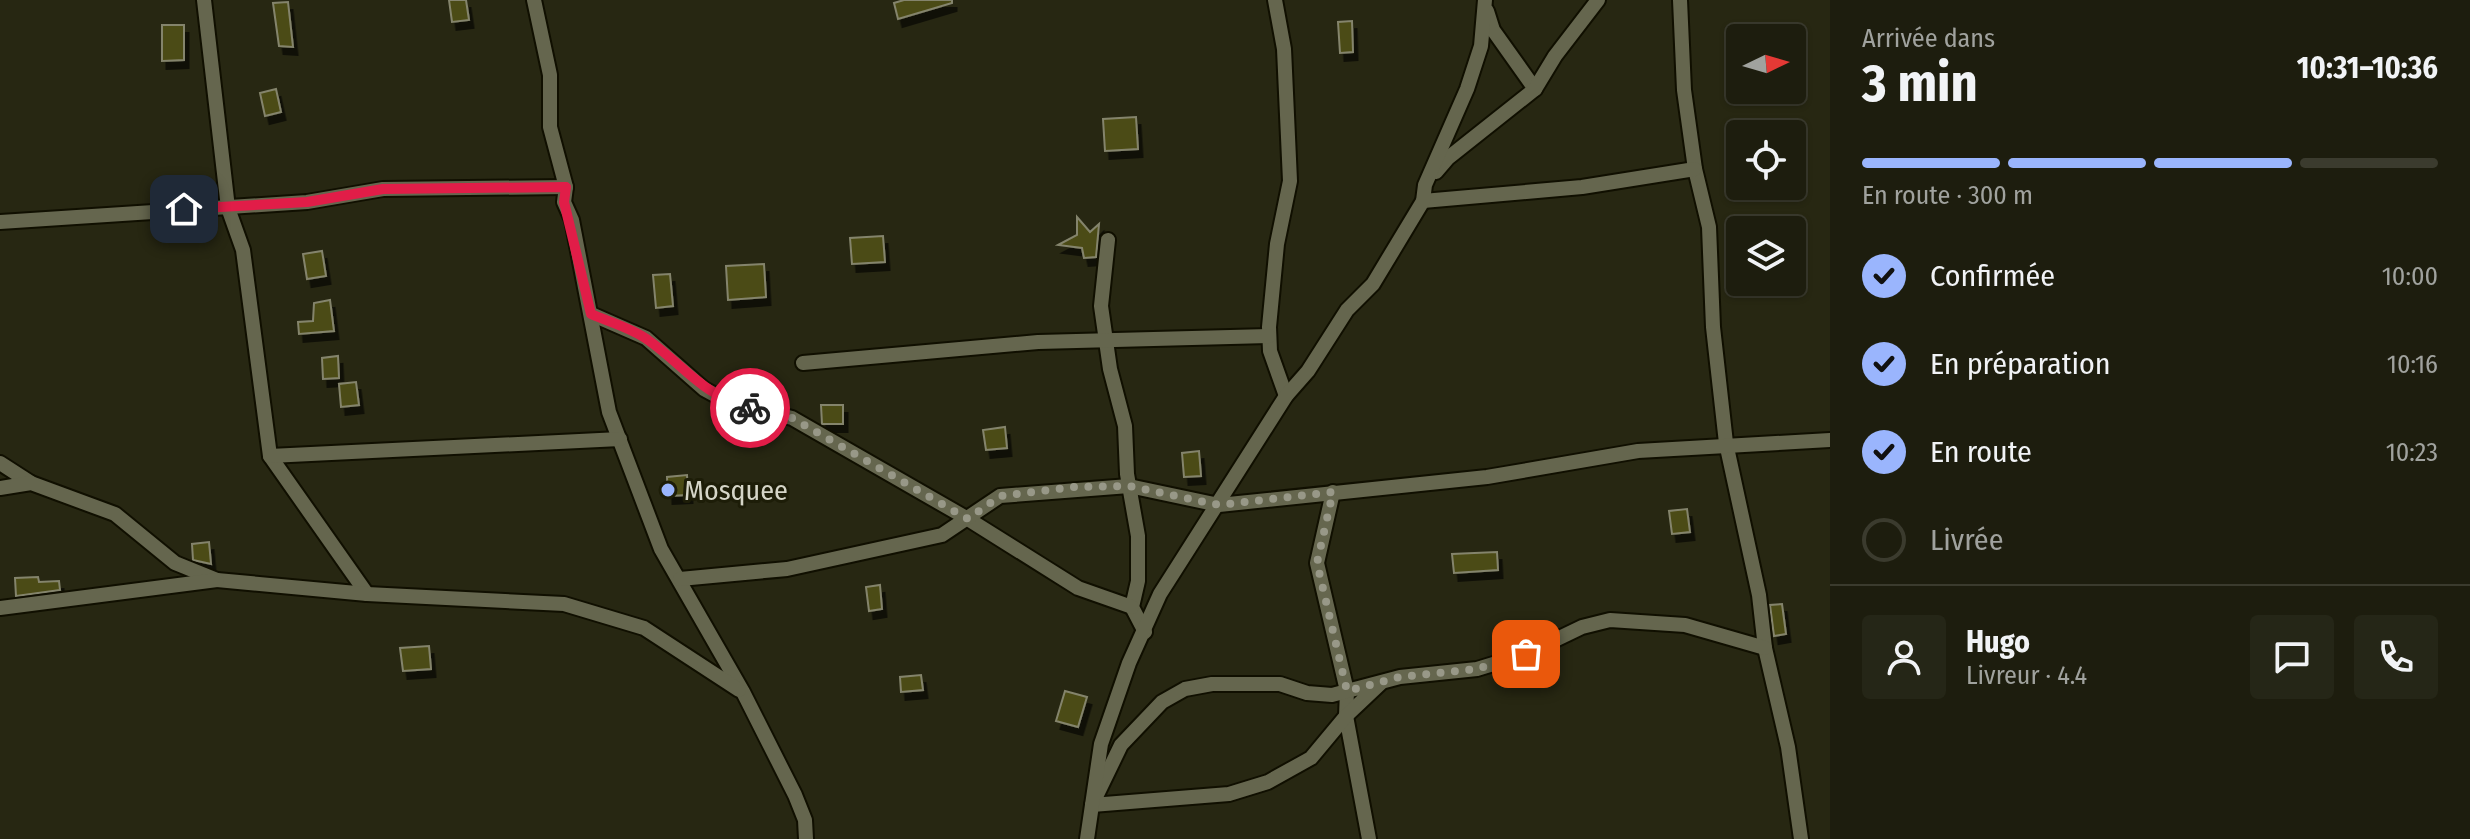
<!DOCTYPE html>
<html lang="fr">
<meta charset="utf-8">
<style>
:root{--surface:#1d1d0e;--page:#252617;--text:#f1f3f6;--muted:#a0a29e;--line:#3b3b2e;--accent:#9ab5fd}
body{margin:0;font-family:"Fira Sans Condensed",sans-serif;background:var(--page);color:var(--text);height:100vh;display:flex;flex-direction:column;font-size:30px;white-space:nowrap}
*{box-sizing:border-box;margin:0}
p{font-size:26px;color:var(--muted)}
.icon{flex:none;width:44px;height:44px;fill:none;stroke:currentColor;stroke-width:2;stroke-linecap:round;stroke-linejoin:round}
.map{position:relative;flex:1;overflow:hidden}
.panel{display:flex;flex-direction:column;background:var(--surface);width:640px}
.panel>*{flex:none}
.needle{width:52px;rotate:85deg}
.fabs{position:absolute;left:1726px;top:24px;display:grid;gap:16px}
.fabs a{display:grid;place-items:center;width:80px;height:80px;border-radius:8px;background:var(--surface);box-shadow:0 2px 6px #0004,0 0 0 2px var(--line);font-size:40px}
.pin{position:absolute;display:grid;place-items:center;width:68px;height:68px;color:#fff;margin:-34px;border-radius:16px;box-shadow:0 4px 12px #0006}
.courier{position:absolute;display:grid;place-items:center;width:80px;height:80px;margin:-40px;border:6px solid #e11d48;border-radius:50%;background:#fff;color:#222;box-shadow:0 2px 10px #0007}
.headline em{font-style:normal;font-weight:700}
.headline div{display:flex;flex-direction:column-reverse}
.headline{display:flex;align-items:center;justify-content:space-between;height:136px;padding:0 32px}
h1{font-size:52px;font-weight:700;line-height:60px}
.bar{display:grid;grid-template-columns:repeat(4,1fr);gap:12px 8px;align-content:center;height:96px;padding:0 32px}
.bar i{height:10px;border-radius:6px;background:var(--line)}
.bar .current{background:var(--accent)}
.bar p{grid-column:span 4}
.line{display:flex;align-items:center;gap:20px;padding:0 32px;border-top:2px solid var(--line)}
.line div{flex:1}
.round{display:grid;place-items:center;flex:none;width:84px;height:84px;border-radius:8px;background:var(--page)}
ol{padding:0 32px;list-style:none}
li{display:flex;align-items:center;gap:24px;height:88px}
li p{margin-inline-start:auto}
li .icon{padding:8px;border-radius:50%;background:var(--accent);color:#111;stroke-width:4}
li:last-child{color:var(--muted)}
li i{width:44px;height:44px;border:4px solid var(--line);border-radius:50%}
main{display:flex;flex:1;min-height:0}
.map>svg:first-child{display:block}
</style>
<main>
<div class="map">
<svg width="1830" height="839" viewBox="0 0 1830 839">
<defs>
<filter id="shadow"><feDropShadow dx="4.5" dy="8" stdDeviation="0" flood-color="#0009"/></filter>
</defs>
<rect width="100%" height="100%" fill="#272712"/>
<g fill="#4c4b13" stroke="#84846c" stroke-width="2" filter="url(#shadow)">
<path d="M 449,0 L 466,0 L 469,20 L 452,22 Z"/>
<path d="M 904,0 L 952,0 L 952,3 L 898,19 L 894,3 Z"/>
<path d="M 288,2 L 293,47 L 279,46 L 273,3 Z"/>
<path d="M 1352,21 L 1353,52 L 1340,53 L 1338,22 Z"/>
<path d="M 162,25 L 184,25 L 184,60 L 162,61 Z"/>
<path d="M 276,89 L 281,112 L 265,116 L 260,93 Z"/>
<path d="M 1136,117 L 1138,149 L 1105,151 L 1103,119 Z"/>
<path d="M 1077,217 L 1090,232 L 1099,224 L 1096,257 L 1084,258 L 1082,248 L 1058,245 L 1077,235 Z"/>
<path d="M 883,236 L 885,262 L 852,264 L 850,238 Z"/>
<path d="M 322,251 L 326,276 L 307,279 L 303,254 Z"/>
<path d="M 764,264 L 766,297 L 728,300 L 726,266 Z"/>
<path d="M 670,274 L 673,306 L 656,308 L 653,275 Z"/>
<path d="M 330,300 L 334,331 L 299,334 L 298,322 L 313,321 L 314,303 Z"/>
<path d="M 338,356 L 339,378 L 323,379 L 322,358 Z"/>
<path d="M 356,382 L 359,405 L 341,407 L 339,384 Z"/>
<path d="M 821,405 L 843,405 L 843,424 L 822,424 Z"/>
<path d="M 1005,427 L 1007,448 L 986,450 L 983,430 Z"/>
<path d="M 1199,451 L 1201,476 L 1184,477 L 1182,453 Z"/>
<path d="M 687,475 L 688,495 L 668,496 L 667,477 Z"/>
<path d="M 1687,509 L 1690,532 L 1672,534 L 1669,511 Z"/>
<path d="M 209,542 L 211,564 L 193,560 L 192,544 Z"/>
<path d="M 1497,552 L 1498,570 L 1454,573 L 1452,554 Z"/>
<path d="M 38,577 L 39,582 L 59,581 L 60,590 L 16,596 L 15,578 Z"/>
<path d="M 880,585 L 882,609 L 869,611 L 866,587 Z"/>
<path d="M 1782,604 L 1786,634 L 1774,636 L 1770,605 Z"/>
<path d="M 429,646 L 431,669 L 403,671 L 400,648 Z"/>
<path d="M 921,675 L 923,690 L 901,692 L 900,677 Z"/>
<path d="M 1065,691 L 1087,697 L 1078,727 L 1056,721 Z"/>
</g>
<g fill="none" stroke-linecap="round" stroke-linejoin="round">
<g stroke="#100f00" stroke-width="18">
<g id="minor">
<path d="M 204,0 L 228,208 L 243,250 L 270,456 L 367,594"/>
<path d="M 534,0 L 550,75 L 550,127 L 566,187 L 564,202 L 572,220 L 609,412 L 661,549 L 743,692 L 795,795 L 805,820 L 806,839"/>
<path d="M 1275,0 L 1284,49 L 1290,181 L 1277,244 L 1269,327 L 1270,351 L 1286,396"/>
<path d="M 1680,0 L 1684,90 L 1695,169 L 1709,227 L 1713,327 L 1726,443 L 1759,595 L 1765,648 L 1788,747 L 1801,839"/>
<path d="M 1487,11 L 1493,30 L 1535,89"/>
<path d="M 1436,172 L 1448,158 L 1535,89 L 1555,56 L 1598,0"/>
<path d="M 1423,201 L 1582,187 L 1695,169"/>
<path d="M 0,222 L 307,202 L 383,189 L 566,187"/>
<path d="M 1108,240 L 1101,306 L 1110,369 L 1125,426 L 1127,474 L 1138,536 L 1138,581 L 1132,607 L 1145,632"/>
<path d="M 591,314 L 646,338 L 704,389 L 728,402 L 792,418 L 968,519 L 1078,588 L 1132,607"/>
<path d="M 803,363 L 1038,342 L 1269,336"/>
<path d="M 270,456 L 620,439"/>
<path d="M 0,463 L 31,483"/>
<path d="M 0,488 L 31,483 L 115,514 L 175,563 L 217,580 L 367,594 L 564,604 L 644,628 L 739,690"/>
<path d="M 1333,492 L 1317,563 L 1347,691 L 1346,716 L 1369,839"/>
<path d="M 680,579 L 787,569 L 942,535 L 1000,496 L 1129,486 L 1219,505 L 1487,477 L 1638,451 L 1830,440"/>
<path d="M 0,608 L 217,580"/>
<path d="M 1382,682 L 1346,716 L 1311,758 L 1268,782 L 1229,794 L 1092,805 L 1121,745 L 1162,702 L 1185,689 L 1212,684 L 1280,684 L 1307,693 L 1332,695 L 1400,677 L 1477,669 L 1526,654 L 1582,627 L 1610,620 L 1685,625 L 1765,648"/>
<path d="M 1087,839 L 1101,744 L 1129,663 L 1160,594 L 1286,396 L 1308,371 L 1347,310 L 1373,284 L 1423,201 L 1425,185 L 1467,89 L 1481,46 L 1485,0"/>
</g>
</g>
<use href="#minor" stroke="#65664e" stroke-width="14"/>
</g>
<g fill="none" stroke-linecap="round" stroke-linejoin="round">
<path stroke="#989888" stroke-width="8" stroke-dasharray="0 14.4" d="M 750,408 L 792,418 L 968,519 L 1000,496 L 1075,487 L 1129,486 L 1219,505 L 1333,492 L 1317,563 L 1347,691 L 1400,677 L 1477,669 L 1526,654"/>
<path stroke="#e11d48" stroke-width="10" d="M 184,209 L 307,202 L 383,189 L 566,187 L 564,202 L 591,314 C 609,322 632,328 648,340 C 686,367 702,395 750,408"/>
</g>
<circle fill="#9ab5fd" stroke="#1d1d08" stroke-width="3" cx="668" cy="490" r="8"/>
<g text-anchor="middle" stroke-width="6" stroke-linejoin="round" paint-order="stroke">
<g font-size="28" fill="#d5d5c8" stroke="#1d1d08" text-anchor="start">
<text x="684" y="500">Mosquee</text>
</g>
</g>
</svg>
<div class="fabs">
<a><svg class="needle" viewBox="-14 -14 28 28"><path d="M0-13l5 13h-10z" fill="#e53935"/><path d="M0 13l5-13h-10z" fill="#a0a29e"/></svg></a>
<a><svg class="icon" aria-label="locate" viewBox="0 0 24 24"><circle cx="12" cy="12" r="6"/><path d="M12 2v4M12 18v4M2 12h4M18 12h4"/></svg></a>
<a><svg class="icon" aria-label="layers" viewBox="0 0 24 24"><path d="M12 4l9 5-9 5-9-5zM3 14l9 5 9-5"/></svg></a>
</div>
<div class="pin" style="left:1526px;top:654px;background:#ea580c"><svg class="icon" aria-label="bag" viewBox="0 0 24 24"><path d="M5 8h14l-1 12H6zM9 8a3 3 0 0 1 6 0"/></svg></div>
<div class="pin" style="left:184px;top:209px;background:#1f2937"><svg class="icon" aria-label="home" viewBox="0 0 24 24"><path d="M3 11l9-7 9 7M6 9v11h12V9"/></svg></div>
<div class="courier" style="left:750px;top:408px"><svg class="icon" aria-label="bike" viewBox="0 0 24 24"><circle cx="6" cy="16" r="4"/><circle cx="18" cy="16" r="4"/><path d="M6 16l4-8h5l3 8M10 8l3 8H6M13 5h3"/></svg></div>
</div>
<section class="panel">
<div class="headline"><div><h1>3 min</h1><p>Arrivée dans</p></div><em>10:31–10:36</em></div>
<div class="bar"><i class="current"></i><i class="current"></i><i class="current"></i><i></i><p>En route · 300 m</p></div>
<ol>
<li><svg class="icon" aria-label="check" viewBox="0 0 24 24"><path d="M5 12l5 5 9-10"/></svg>Confirmée<p>10:00</p></li>
<li><svg class="icon" aria-label="check" viewBox="0 0 24 24"><path d="M5 12l5 5 9-10"/></svg>En préparation<p>10:16</p></li>
<li><svg class="icon" aria-label="check" viewBox="0 0 24 24"><path d="M5 12l5 5 9-10"/></svg>En route<p>10:23</p></li>
<li><i></i>Livrée</li>
</ol>
<div class="line" style="height:144px"><a class="round"><svg class="icon" aria-label="person" viewBox="0 0 24 24"><circle cx="12" cy="8" r="4"/><path d="M4 21q1-7 8-7t8 7"/></svg></a><div><b>Hugo</b><p>Livreur · 4.4</p></div><a class="round"><svg class="icon" aria-label="chat" viewBox="0 0 24 24"><path d="M4 5h16v11H9l-5 4z"/></svg></a><a class="round"><svg class="icon" aria-label="phone" viewBox="0 0 24 24"><path d="M5 4h4l2 5-3 2q2 4 5 5l2-3 5 2v4C11 20 4 13 5 4z"/></svg></a></div>
</section>
</main>
